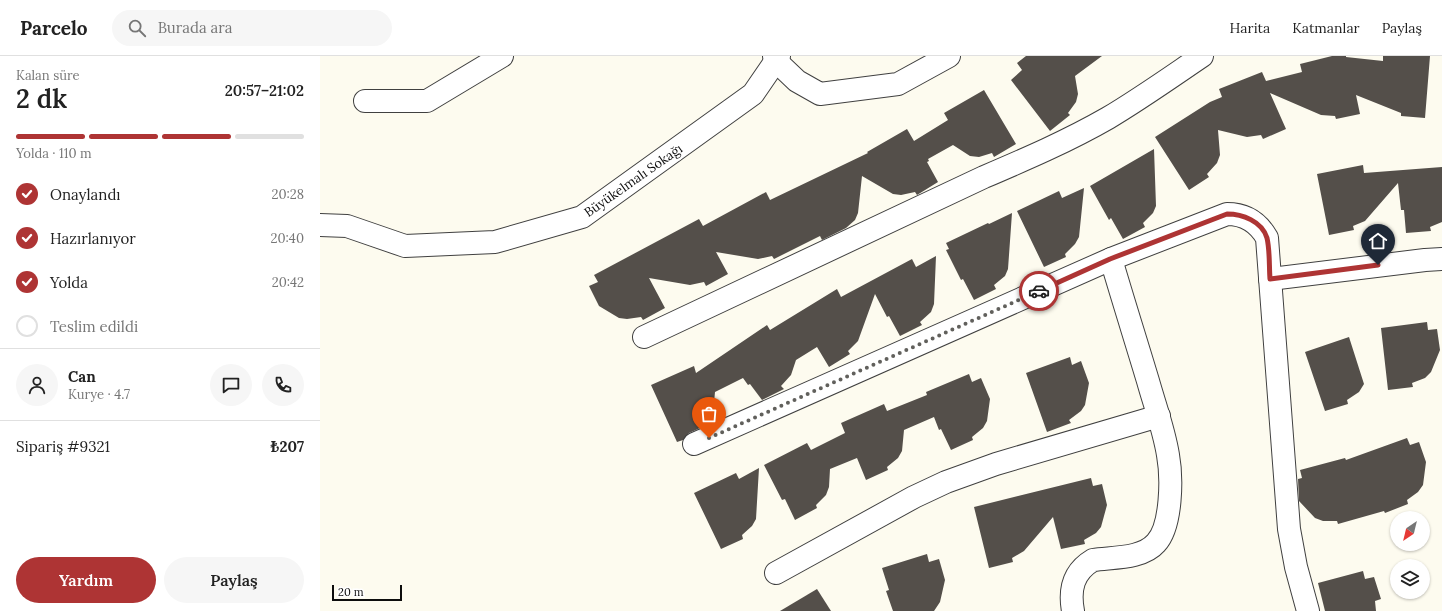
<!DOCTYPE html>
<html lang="tr">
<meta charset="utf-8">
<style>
:root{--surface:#fff;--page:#f6f6f6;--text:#222;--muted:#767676;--line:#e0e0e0;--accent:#ae3434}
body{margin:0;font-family:Lora,serif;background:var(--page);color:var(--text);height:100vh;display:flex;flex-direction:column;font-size:15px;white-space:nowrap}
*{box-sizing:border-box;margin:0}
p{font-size:13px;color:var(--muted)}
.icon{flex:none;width:22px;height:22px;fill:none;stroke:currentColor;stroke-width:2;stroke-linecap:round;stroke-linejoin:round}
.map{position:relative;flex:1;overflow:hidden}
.drawer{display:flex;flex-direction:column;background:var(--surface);width:320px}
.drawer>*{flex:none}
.needle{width:26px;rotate:215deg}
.buttons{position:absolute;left:1070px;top:455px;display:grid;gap:8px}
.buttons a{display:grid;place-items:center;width:40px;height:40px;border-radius:50%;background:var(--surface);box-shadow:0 1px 3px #0004;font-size:20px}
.scale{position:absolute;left:12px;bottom:10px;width:70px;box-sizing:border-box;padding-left:4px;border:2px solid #0d0d0d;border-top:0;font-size:11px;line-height:14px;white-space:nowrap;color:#0d0d0d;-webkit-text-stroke:3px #fff;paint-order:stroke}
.pin{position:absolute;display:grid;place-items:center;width:34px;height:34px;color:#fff;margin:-41px -17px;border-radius:50% 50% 50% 0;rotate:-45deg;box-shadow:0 0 4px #0007}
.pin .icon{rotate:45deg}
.courier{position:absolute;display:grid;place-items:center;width:40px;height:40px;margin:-20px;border:3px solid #ae3434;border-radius:50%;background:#fff;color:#222;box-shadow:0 1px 5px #0007}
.headline em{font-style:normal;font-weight:600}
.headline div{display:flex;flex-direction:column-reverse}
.headline{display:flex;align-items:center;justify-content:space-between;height:68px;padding:0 16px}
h1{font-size:26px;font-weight:600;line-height:30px}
.bar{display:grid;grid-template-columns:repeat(4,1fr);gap:6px 4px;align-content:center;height:48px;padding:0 16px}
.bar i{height:5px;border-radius:3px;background:var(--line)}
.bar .on{background:var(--accent)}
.bar p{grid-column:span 4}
.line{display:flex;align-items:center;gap:10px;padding:0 16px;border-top:1px solid var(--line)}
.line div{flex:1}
.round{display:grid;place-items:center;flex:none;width:42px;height:42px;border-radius:21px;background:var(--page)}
ol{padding:0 16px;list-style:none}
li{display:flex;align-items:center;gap:12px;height:44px}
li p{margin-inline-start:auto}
li .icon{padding:4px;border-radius:50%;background:var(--accent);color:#fff;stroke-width:4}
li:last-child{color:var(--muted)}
li i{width:22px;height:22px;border:2px solid var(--line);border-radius:50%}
.primary-button{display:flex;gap:8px;margin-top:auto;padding:8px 16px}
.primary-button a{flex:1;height:46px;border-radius:24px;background:var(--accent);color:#fff;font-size:16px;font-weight:600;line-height:46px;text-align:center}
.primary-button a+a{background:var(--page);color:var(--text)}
header{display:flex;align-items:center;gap:24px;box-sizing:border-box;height:56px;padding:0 20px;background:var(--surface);border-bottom:1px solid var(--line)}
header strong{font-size:19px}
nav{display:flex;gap:22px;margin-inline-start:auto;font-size:14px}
.search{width:280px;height:36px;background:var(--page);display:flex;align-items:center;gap:10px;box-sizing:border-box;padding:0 14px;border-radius:22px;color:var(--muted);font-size:15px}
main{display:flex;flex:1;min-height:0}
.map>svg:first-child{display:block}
</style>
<header>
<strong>Parcelo</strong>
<div class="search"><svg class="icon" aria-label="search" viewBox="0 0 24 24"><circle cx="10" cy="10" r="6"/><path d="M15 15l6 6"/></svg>Burada ara</div>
<nav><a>Harita</a><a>Katmanlar</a><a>Paylaş</a></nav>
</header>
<main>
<section class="drawer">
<div class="headline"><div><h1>2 dk</h1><p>Kalan süre</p></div><em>20:57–21:02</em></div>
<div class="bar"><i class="on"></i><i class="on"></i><i class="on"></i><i></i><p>Yolda · 110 m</p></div>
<ol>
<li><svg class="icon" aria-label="check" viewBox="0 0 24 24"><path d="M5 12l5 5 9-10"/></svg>Onaylandı<p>20:28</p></li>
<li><svg class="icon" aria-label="check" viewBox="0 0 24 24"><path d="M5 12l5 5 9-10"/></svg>Hazırlanıyor<p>20:40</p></li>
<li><svg class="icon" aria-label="check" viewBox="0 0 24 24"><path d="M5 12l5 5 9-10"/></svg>Yolda<p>20:42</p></li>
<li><i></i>Teslim edildi</li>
</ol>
<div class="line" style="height:72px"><a class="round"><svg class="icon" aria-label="person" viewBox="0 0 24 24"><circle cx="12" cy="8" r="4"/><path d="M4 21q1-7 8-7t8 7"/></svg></a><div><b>Can</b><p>Kurye · 4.7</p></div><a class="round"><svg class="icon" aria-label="chat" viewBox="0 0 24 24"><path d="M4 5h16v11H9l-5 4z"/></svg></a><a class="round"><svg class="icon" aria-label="phone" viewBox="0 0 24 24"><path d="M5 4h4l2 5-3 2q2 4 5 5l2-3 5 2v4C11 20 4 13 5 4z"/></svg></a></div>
<div class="line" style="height:52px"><div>Sipariş #9321</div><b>₺207</b></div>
<div class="primary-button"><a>Yardım</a><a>Paylaş</a></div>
</section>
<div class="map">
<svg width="1122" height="555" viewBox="0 0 1122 555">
<rect width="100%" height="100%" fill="#fdfbef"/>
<g fill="#544f4a">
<path d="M 706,0 L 782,0 L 755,20 L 758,38 L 756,46 L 748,57 L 750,59 L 730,75 L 691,24 L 702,14 L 697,7 Z"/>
<path d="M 1012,0 L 1026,0 L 1026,1 L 1063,5 L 1063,0 L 1110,0 L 1105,62 L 1081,60 L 1081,57 L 1036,39 L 1040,58 L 1016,63 L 1015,60 L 1001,59 L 950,37 L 966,73 L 943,83 L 941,79 L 927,81 L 898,74 L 900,99 L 897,107 L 887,118 L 889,121 L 869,134 L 835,81 L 890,46 L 902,41 L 899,33 L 942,16 L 946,25 L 982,16 L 980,8 Z"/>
<path d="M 664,34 L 696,88 L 674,101 L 672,97 L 659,101 L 650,100 L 633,89 L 608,103 L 609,105 L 607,106 L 618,126 L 597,139 L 595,136 L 581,139 L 573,138 L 542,120 L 538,157 L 535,164 L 526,172 L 502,184 L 500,180 L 454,203 L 452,200 L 438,203 L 396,196 L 408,218 L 386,230 L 384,226 L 370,229 L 329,222 L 345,252 L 323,264 L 321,261 L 307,263 L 299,262 L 279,250 L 269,230 L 278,226 L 274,219 L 379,163 L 383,170 L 446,136 L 450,144 L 548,97 L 547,96 L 587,73 L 594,85 L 628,64 L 624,57 Z"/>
<path d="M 834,93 L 836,150 L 833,157 L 823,167 L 825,171 L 803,183 L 791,162 L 789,164 L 770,130 Z"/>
<path d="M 1043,109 L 1044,117 L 1122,111 L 1122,166 L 1110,171 L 1111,175 L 1086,177 L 1084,154 L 1081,154 L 1078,127 L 1045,165 L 1033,170 L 1034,174 L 1009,179 L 997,118 Z"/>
<path d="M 764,132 L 759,181 L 755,188 L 745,198 L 746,201 L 724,211 L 697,155 L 739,135 L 742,142 Z"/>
<path d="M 692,157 L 688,213 L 685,220 L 674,229 L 676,233 L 654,244 L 643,223 L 641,224 L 626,194 L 629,193 L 626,187 L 668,167 L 669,168 Z"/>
<path d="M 616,200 L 614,248 L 611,256 L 600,266 L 602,269 L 580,280 L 569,260 L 567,261 L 555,238 L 538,285 L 528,295 L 530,298 L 509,311 L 497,291 L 476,304 L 471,319 L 461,330 L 464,333 L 442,344 L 430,328 L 428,329 L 423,322 L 395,336 L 393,357 L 389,364 L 378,373 L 369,377 L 363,384 L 357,386 L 331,329 L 374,310 L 376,317 L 447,269 L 450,274 L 517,233 L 521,241 L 592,203 L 596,211 Z"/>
<path d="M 1107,266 L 1108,274 L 1117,273 L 1120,294 L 1111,316 L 1105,322 L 1092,327 L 1093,331 L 1068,334 L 1061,272 Z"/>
<path d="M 1029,281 L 1044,328 L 1039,336 L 1027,344 L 1028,348 L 1005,355 L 985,296 Z"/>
<path d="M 750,301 L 752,309 L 761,305 L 769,327 L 765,349 L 761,355 L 749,364 L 751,367 L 727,376 L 706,317 Z"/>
<path d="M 649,318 L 652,326 L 661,322 L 670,343 L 667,365 L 663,372 L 652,381 L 653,384 L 631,394 L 621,373 L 619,374 L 614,361 L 584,374 L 582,395 L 578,402 L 567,411 L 568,414 L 546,424 L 537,402 L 510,413 L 509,431 L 506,439 L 496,449 L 497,452 L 475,464 L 465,443 L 462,444 L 444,409 L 487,387 L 491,394 L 525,377 L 521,367 L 564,348 L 567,355 L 607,339 L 606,336 Z"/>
<path d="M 1087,382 L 1090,389 L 1099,386 L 1106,406 L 1103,429 L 1098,436 L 1087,444 L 1088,448 L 1065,457 L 1064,455 L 1018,468 L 1017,465 L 1003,465 L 995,462 L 979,445 L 978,423 L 982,422 L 980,414 L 1025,402 L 1026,404 Z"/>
<path d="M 439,412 L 436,463 L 432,470 L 422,479 L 423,483 L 401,493 L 374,437 L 416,417 L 419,423 Z"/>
<path d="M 771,422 L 773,430 L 782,428 L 787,449 L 781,471 L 776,477 L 764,484 L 765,488 L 741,493 L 733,461 L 704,495 L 692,502 L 693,506 L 669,512 L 654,451 Z"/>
<path d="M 607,498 L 609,506 L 619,503 L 625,524 L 620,546 L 614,555 L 573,555 L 566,535 L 569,534 L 562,512 Z"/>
<path d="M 1043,515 L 1045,523 L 1054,521 L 1061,543 L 1055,545 L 1056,555 L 1005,555 L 998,527 Z"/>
<path d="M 497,533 L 511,555 L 460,555 Z"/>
</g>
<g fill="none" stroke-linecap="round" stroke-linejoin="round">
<g stroke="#404040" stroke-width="24">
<g id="minor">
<path d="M 454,0 L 456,5 L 477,25 L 500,38 L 578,28 L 629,0"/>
<path d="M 45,45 L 107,45 L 182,0"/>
<path d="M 0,169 L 27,170 L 85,190 L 175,186 L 262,161 L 433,38 L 459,0"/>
<path d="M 950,223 L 1105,204 L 1122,203"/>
<path d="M 324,281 L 664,121 C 706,103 748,85 788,62 C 820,43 851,21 882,0"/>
<path d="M 374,388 L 791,203 L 907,158 C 925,158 938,166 947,182 L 969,473 L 976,511 L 988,555"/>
<path d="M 456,517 L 594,441 L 626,426 L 676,408 L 839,360"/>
<path d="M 753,555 C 749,533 753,516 773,504 C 793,501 822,503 836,487 C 852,470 852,421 848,399 C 844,374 835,350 828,325 C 816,285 803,244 791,203"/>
</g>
</g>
<use href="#minor" stroke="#fff" stroke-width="22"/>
</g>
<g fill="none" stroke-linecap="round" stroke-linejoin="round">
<path stroke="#61605c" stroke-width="4" stroke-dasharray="0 7.2" d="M 389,382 L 719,235"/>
<path stroke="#ae3434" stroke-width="5" d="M 719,235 L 790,203 L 907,158 C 922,158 942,165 947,182 C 950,195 949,210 950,223 L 1058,209"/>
</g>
<g text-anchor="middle" stroke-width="4" stroke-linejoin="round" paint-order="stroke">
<g font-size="13" fill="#0d0d0d" stroke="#fff">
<text transform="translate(313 124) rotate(-35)" y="5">Büyükelmalı Sokağı</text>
</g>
</g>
</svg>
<div class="buttons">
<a><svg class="needle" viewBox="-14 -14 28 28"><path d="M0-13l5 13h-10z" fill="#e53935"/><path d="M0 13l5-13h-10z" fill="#767676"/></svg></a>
<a><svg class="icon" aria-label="layers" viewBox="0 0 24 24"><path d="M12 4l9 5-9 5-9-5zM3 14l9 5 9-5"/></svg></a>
</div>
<div class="scale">20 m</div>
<div class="pin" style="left:389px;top:382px;background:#ea580c"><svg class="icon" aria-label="bag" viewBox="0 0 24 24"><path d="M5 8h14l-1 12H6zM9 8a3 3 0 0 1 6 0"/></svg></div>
<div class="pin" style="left:1058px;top:209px;background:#1f2937"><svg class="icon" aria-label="home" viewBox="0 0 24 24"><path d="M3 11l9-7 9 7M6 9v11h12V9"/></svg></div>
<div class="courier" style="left:719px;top:235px"><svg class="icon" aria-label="car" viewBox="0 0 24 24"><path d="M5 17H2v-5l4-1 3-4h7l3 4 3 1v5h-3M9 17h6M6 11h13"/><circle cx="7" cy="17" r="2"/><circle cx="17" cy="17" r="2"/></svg></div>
</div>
</main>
